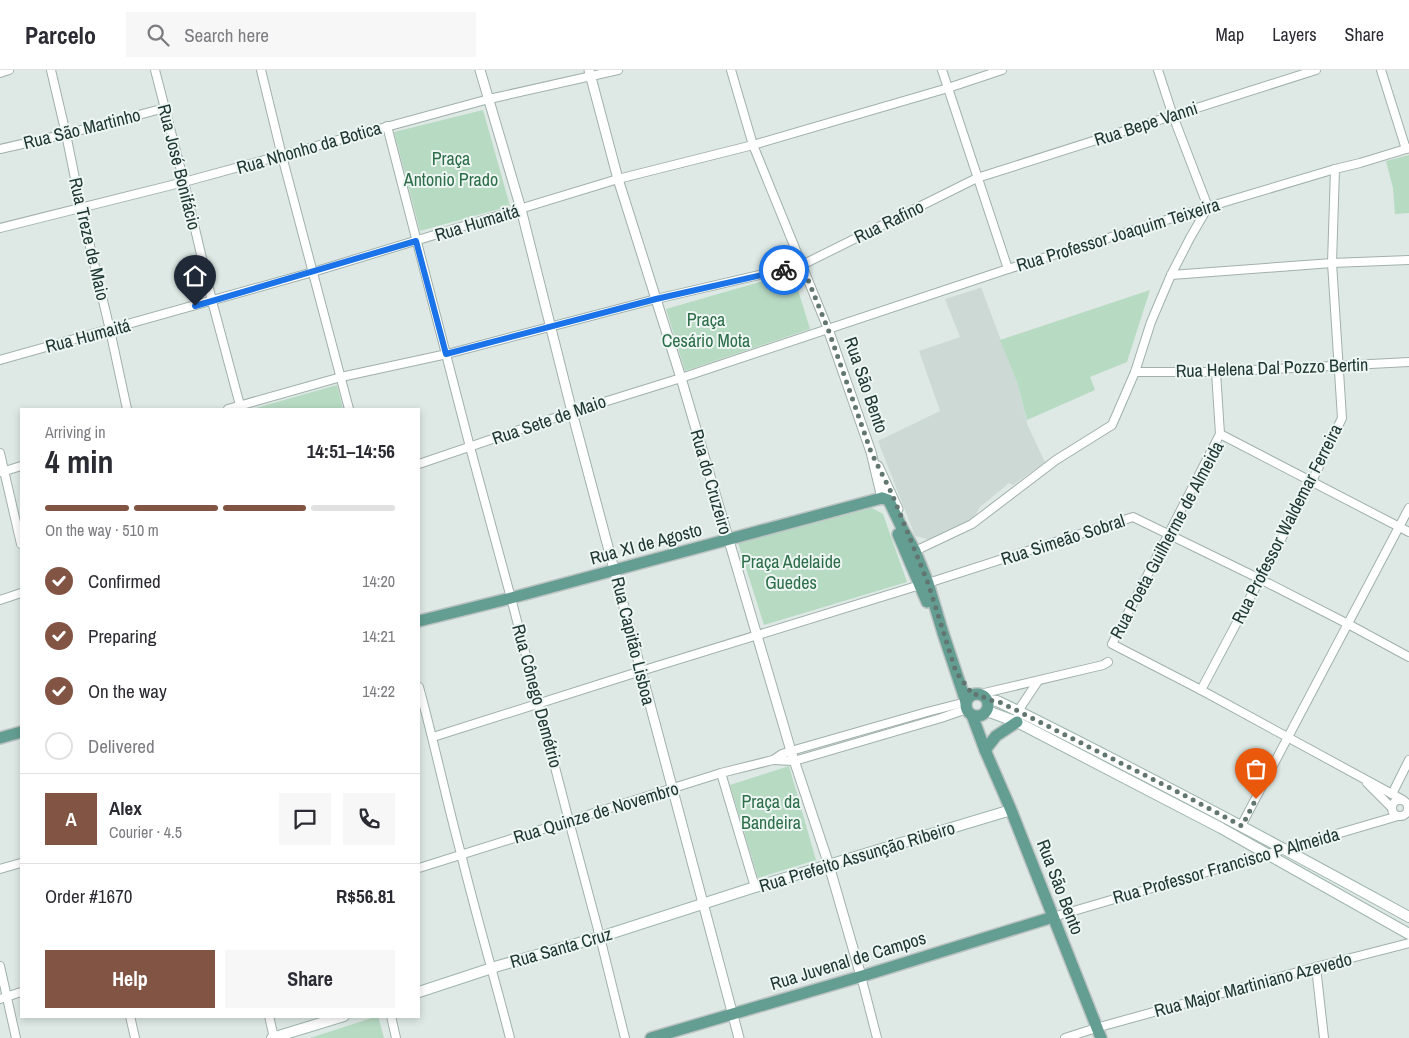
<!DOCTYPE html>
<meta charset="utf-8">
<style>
:root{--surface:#fff;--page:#f7f7f7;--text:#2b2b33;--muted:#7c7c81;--line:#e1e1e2;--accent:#825444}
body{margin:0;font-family:"Archivo Narrow",sans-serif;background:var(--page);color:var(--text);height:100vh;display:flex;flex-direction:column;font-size:19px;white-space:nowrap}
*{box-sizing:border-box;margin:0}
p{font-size:16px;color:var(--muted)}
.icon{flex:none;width:28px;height:28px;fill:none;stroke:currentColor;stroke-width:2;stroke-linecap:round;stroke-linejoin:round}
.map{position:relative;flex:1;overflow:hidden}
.drawer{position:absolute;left:20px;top:338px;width:400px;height:610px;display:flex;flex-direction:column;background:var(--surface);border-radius:0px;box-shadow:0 2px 8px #0003}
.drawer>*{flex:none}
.pin{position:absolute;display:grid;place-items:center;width:42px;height:42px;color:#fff;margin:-51px -21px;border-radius:50% 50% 50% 0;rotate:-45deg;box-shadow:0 0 5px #0007}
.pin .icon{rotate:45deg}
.courier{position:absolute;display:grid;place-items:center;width:50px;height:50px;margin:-25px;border:4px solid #1a73e8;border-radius:50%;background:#fff;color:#222;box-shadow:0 1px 6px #0007}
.head em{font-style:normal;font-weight:700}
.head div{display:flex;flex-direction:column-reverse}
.head{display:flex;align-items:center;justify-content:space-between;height:85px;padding:0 25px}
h1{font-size:32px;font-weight:700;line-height:38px}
.bar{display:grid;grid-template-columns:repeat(4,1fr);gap:8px 5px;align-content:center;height:60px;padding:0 25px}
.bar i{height:6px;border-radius:4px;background:var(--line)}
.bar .current{background:var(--accent)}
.bar p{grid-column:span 4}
.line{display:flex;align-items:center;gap:12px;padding:0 25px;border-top:1px solid var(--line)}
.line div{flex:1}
.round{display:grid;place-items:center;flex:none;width:52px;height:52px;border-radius:0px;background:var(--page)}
ol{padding:0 25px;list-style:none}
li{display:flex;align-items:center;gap:15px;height:55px}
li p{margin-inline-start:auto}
li .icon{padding:5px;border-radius:50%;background:var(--accent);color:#fff;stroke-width:4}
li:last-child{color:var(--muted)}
li i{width:28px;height:28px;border:2px solid var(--line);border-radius:50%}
.primary-button{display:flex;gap:10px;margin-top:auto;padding:10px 25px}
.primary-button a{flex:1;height:58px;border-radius:0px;background:var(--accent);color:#fff;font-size:20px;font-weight:700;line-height:58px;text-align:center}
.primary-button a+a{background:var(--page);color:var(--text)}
header{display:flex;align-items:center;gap:30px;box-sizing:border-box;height:70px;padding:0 25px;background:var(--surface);border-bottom:1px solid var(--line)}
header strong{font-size:24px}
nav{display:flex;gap:28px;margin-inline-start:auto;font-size:18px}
.search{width:350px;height:45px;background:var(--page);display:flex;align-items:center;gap:12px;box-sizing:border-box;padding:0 18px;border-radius:0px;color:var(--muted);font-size:19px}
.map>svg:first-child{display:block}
</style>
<header>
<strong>Parcelo</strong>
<div class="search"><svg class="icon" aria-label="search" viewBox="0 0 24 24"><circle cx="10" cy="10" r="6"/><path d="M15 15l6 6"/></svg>Search here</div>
<nav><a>Map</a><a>Layers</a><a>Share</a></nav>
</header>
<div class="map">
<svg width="1409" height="968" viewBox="0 0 1409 968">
<rect width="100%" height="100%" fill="#dee9e5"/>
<path fill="#cdd9d4" d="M 981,217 L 1006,284 L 1017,312 L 1028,356 L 1045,392 L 1013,415 L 1009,413 L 980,437 L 971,452 L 931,470 L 915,466 L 878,371 L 940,341 L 919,281 L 960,267 L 945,229 L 977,219 Z"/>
<g fill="#b7dac3">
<path d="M 483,40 L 510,136 L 420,161 L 394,62 Z"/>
<path d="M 1409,85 L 1409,143 L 1395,144 L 1393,118 L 1386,91 Z"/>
<path d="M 784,205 L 795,210 L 810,259 L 685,301 L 666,239 Z"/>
<path d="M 1150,220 L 1127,292 L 1090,307 L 1095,320 L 1027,350 L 1017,312 L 1000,270 Z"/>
<path d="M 337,315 L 343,339 L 252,339 Z"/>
<path d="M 872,438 L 883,444 L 907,512 L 764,555 L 738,473 Z"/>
<path d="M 789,696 L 816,790 L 758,808 L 730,715 Z"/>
<path d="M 378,946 L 384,968 L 310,968 Z"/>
</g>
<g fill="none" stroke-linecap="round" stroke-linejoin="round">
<g stroke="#a1b0ac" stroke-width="10">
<g id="minor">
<path d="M 51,0 L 66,64 L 81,138 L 110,260 L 127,339"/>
<path d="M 155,0 L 184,112 L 212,231 L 241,339"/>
<path d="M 261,0 L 282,86 L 349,339"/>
<path d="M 731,0 L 753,75 L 828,259"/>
<path d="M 942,0 L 1008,199"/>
<path d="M 1381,0 L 1406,79"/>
<path d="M 0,3 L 9,0"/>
<path d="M 387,56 L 470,377 L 511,528 L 569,751 L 600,867 L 625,968"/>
<path d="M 0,79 L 66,64 L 165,38"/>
<path d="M 0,158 L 184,112 L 489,29 L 618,0"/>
<path d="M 1171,205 L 1332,193 L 1409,190"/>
<path d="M 0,290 L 313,202 L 618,109 L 753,75 L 948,18 L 1002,0"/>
<path d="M 1135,302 L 1216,302 L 1409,292"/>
<path d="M 1216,302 L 1220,364"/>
<path d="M 228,339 L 341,307 L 447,284 L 656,229 L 802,195 L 977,108 L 1316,0"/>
<path d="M 1220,364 L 1112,574 L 1201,620 L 1403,730"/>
<path d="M 1220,364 L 1409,462"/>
<path d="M 0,383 L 21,474"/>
<path d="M 419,394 L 572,342 L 681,308 L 1008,199 L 1208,137 L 1335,99 L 1360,93 L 1409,78"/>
<path d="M 2,402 L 21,396"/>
<path d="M 915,481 L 972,454 L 1056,390 L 1112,355 L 1135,302 L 1151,252 L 1171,205 L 1190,168 L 1208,137 L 1173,46 L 1158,0"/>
<path d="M 928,513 L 1133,447 L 1260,509 L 1348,554 L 1409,587"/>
<path d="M 0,530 L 21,523"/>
<path d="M 419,617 C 434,672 446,728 461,784 C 476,845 494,906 510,968"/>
<path d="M 1201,620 L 1312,411 L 1342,348 L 1332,193 L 1335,99"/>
<path d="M 980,624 L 1103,595 L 1108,592"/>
<path d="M 1018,645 L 1018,641 L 1038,611"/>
<path d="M 433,667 L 641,601 L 920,515"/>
<path d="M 773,690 L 794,691 L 941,648 L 967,639"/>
<path d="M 721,703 L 755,817"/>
<path d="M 1367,713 L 1392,738"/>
<path d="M 1392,724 L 1409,690"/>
<circle cx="1400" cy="738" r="8"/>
<path d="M 1241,756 L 1409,438"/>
<path d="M 419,798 L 721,703 L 773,690 L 782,684 L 791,681 L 927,642 L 966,632"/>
<path d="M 0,799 L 21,793"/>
<path d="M 1053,847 L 1398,746"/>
<path d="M 0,896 L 16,968"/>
<path d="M 1316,897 L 1324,968"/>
<path d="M 861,906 L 877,968"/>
<path d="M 0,929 L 21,922"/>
<path d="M 130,946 L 135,968"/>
<path d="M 269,946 L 274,968"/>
<path d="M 391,946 L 396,968"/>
<path d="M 1065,968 L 1096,958 L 1316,897 L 1409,873"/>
</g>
</g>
<g stroke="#a1b0ac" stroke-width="11">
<g id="tertiary">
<path d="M 480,0 L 521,139 L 572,342 L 739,968"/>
<path d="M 589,0 L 618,109 L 681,308 L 791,681 L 828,792 L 861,906"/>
<path d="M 828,259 L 871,382 L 882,428"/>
<path d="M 878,396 L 898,439"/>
</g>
</g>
<g stroke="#9eb5ae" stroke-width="12">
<g id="secondary">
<path d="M 987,630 L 997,631 L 1018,641 C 1150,707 1280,776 1409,847"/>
<path d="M 987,641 L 1017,652 L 1221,758 L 1409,864"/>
<path d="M 419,922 L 498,896 L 600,867 L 755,817 L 1011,740"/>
<path d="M 272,968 L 344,946"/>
</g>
</g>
<g stroke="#bcc3c2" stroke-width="14">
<g id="primary">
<path d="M 882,428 L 888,430 L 890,433 L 902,458 L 915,481 L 928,513 L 943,563 L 966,632"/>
<path d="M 898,464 L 927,532"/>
<path d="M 419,551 L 511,528 L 882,428"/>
<circle cx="977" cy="635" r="11"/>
<path d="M 972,645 L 985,680 L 1011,740 L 1101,968"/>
<path d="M 0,668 L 21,662"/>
<path d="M 985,680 L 996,666 L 1017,652"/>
<path d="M 651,968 L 869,904 L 1053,847"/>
</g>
</g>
<use href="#minor" stroke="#fff" stroke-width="8"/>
<use href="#tertiary" stroke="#fff" stroke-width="9"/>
<use href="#secondary" stroke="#fff" stroke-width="10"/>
<use href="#primary" stroke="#649e92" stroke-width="11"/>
</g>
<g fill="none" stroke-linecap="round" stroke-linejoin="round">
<path stroke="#627671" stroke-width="5" stroke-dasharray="0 9" d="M 784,200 L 802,195 L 828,259 L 871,382 L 892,424 L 928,513 L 956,602 L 973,625 L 980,624 L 987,630 L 997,631 L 1018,641 L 1176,721 L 1242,756 L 1256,729"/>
<path stroke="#1a73e8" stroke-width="6" d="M 195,236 L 416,171 L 446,284 L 656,229 L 784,200"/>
</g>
<g text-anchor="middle" stroke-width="4" stroke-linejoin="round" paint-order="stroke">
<g font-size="18" fill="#203833" stroke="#eef6f3">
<text transform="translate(1146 54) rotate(-18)" y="6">Rua Bepe Vanni</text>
<text transform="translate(82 59) rotate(-14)" y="6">Rua São Martinho</text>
<text transform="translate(309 78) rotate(-16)" y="6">Rua Nhonho da Botica</text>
<text transform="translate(179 97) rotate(76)" y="6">Rua José Bonifácio</text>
<text transform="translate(889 152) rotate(-26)" y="6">Rua Rafino</text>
<text transform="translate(477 153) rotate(-17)" y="6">Rua Humaitá</text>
<text transform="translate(1118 165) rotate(-17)" y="6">Rua Professor Joaquim Teixeira</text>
<text transform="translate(89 169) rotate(77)" y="6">Rua Treze de Maio</text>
<text transform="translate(88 266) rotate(-15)" y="6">Rua Humaitá</text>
<text transform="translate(1272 298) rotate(-2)" y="6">Rua Helena Dal Pozzo Bertin</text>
<text transform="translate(866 315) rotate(71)" y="6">Rua São Bento</text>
<text transform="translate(549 350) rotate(-19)" y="6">Rua Sete de Maio</text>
<text transform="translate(711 412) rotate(74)" y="6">Rua do Cruzeiro</text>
<text transform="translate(1287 454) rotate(-63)" y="6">Rua Professor Waldemar Ferreira</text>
<text transform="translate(1063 470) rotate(-18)" y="6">Rua Simeão Sobral</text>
<text transform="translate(1167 470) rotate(-62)" y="6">Rua Poeta Guilherme de Almeida</text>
<text transform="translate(646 474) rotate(-15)" y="6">Rua XI de Agosto</text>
<text transform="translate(633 571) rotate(76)" y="6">Rua Capitão Lisboa</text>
<text transform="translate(537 626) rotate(75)" y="6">Rua Cônego Demétrio</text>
<text transform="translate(596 743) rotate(-17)" y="6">Rua Quinze de Novembro</text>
<text transform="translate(857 787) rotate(-17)" y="6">Rua Prefeito Assunção Ribeiro</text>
<text transform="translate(1226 796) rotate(-16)" y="6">Rua Professor Francisco P Almeida</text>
<text transform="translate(1060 817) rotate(69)" y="6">Rua São Bento</text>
<text transform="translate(561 878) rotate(-16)" y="6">Rua Santa Cruz</text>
<text transform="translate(848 891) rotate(-17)" y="6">Rua Juvenal de Campos</text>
<text transform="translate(1253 915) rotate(-15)" y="6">Rua Major Martiniano Azevedo</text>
</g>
<g font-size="18" fill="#2c6e49" stroke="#eef6f3">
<text x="451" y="95">Praça<tspan x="451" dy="21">Antonio Prado</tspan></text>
<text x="706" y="256">Praça<tspan x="706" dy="21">Cesário Mota</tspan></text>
<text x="791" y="498">Praça Adelaide<tspan x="791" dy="21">Guedes</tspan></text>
<text x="771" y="738">Praça da<tspan x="771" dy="21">Bandeira</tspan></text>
</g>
</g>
</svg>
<div class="pin" style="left:1256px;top:729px;background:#ea580c"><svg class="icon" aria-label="bag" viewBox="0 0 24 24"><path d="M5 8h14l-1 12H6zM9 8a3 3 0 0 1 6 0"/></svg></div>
<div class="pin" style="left:195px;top:236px;background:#1f2937"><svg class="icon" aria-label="home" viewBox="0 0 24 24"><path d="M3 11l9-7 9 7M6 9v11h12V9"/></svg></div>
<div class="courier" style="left:784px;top:200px"><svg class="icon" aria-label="bike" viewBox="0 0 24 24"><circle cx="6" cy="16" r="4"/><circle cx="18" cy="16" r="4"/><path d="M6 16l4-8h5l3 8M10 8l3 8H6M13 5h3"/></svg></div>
<section class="drawer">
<div class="head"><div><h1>4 min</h1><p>Arriving in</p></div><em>14:51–14:56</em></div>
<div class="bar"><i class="current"></i><i class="current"></i><i class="current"></i><i></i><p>On the way · 510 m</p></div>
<ol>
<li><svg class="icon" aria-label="check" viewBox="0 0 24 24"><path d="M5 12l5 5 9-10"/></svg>Confirmed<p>14:20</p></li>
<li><svg class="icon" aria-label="check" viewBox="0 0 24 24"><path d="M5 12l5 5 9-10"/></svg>Preparing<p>14:21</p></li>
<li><svg class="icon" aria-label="check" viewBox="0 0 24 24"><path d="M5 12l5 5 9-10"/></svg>On the way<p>14:22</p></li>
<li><i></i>Delivered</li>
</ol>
<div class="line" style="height:90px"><b class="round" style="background:var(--accent);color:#fff">A</b><div><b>Alex</b><p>Courier · 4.5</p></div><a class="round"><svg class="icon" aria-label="chat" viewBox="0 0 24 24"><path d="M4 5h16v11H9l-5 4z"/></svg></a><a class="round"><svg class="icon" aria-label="phone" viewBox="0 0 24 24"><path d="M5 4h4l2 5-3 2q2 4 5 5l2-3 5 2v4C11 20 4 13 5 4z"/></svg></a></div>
<div class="line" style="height:65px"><div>Order #1670</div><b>R$56.81</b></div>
<div class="primary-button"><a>Help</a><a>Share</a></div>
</section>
</div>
